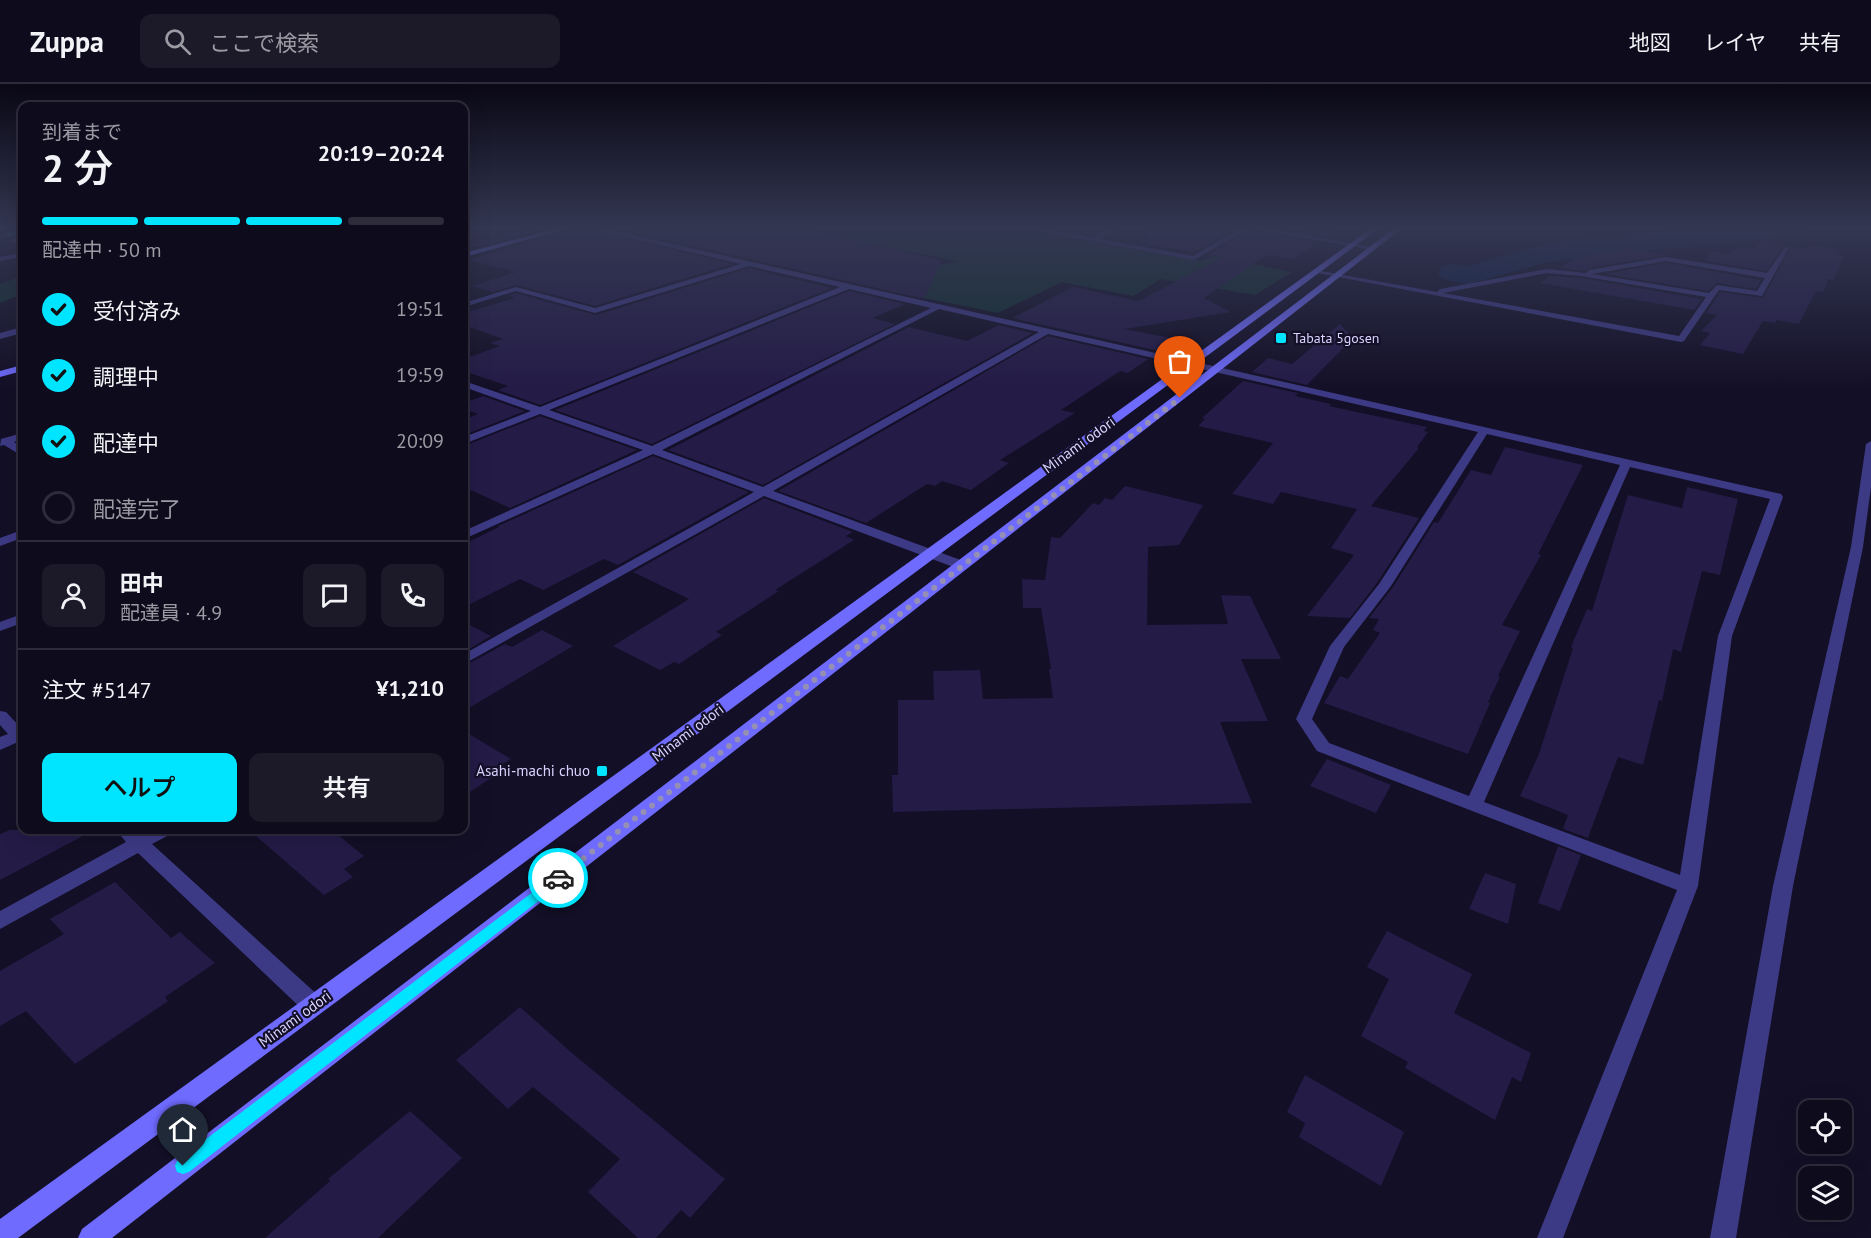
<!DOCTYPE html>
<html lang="ja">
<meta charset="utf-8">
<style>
:root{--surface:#0e0b1c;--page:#1c1929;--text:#f1f3f6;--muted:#9b9ba3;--line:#2e2b3b;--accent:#00e5ff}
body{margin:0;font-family:"PT Sans","Noto Sans JP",sans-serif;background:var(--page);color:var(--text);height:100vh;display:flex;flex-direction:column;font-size:22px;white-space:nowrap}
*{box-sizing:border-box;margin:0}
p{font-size:20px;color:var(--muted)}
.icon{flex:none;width:33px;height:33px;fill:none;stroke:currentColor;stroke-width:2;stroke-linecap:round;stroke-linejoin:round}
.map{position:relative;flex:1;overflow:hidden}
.drawer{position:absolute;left:18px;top:18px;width:450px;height:732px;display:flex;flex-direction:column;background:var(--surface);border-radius:12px;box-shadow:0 6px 24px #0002,0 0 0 2px var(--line)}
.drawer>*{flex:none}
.controls{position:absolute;left:1798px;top:1016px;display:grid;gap:12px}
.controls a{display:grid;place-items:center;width:54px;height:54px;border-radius:12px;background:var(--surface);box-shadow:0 6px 24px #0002,0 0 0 2px var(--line);font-size:30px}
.pin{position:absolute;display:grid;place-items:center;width:51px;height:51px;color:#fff;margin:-62px -26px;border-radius:50% 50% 50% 0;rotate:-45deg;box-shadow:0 0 6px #0007}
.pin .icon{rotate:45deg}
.courier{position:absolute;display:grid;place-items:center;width:60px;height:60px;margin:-30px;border:4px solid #00e5ff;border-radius:50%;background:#fff;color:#222;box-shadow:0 2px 8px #0007}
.head em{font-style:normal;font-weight:600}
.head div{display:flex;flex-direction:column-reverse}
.head{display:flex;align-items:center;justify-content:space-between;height:102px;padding:0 24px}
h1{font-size:39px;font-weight:600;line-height:45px}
.bar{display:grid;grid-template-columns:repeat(4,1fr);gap:9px 6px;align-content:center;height:72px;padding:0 24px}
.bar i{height:8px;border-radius:4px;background:var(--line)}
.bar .current{background:var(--accent)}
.bar p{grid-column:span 4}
.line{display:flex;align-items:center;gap:15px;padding:0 24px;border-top:2px solid var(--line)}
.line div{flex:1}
.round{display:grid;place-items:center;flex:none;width:63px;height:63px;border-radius:12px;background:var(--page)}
ol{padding:0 24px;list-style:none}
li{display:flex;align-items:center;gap:18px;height:66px}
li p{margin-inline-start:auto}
li .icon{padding:6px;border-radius:50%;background:var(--accent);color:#111;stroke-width:4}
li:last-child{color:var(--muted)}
li i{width:33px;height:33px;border:3px solid var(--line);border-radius:50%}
.button{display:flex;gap:12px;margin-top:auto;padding:12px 24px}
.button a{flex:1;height:69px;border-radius:12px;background:var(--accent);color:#111;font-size:24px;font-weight:600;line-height:69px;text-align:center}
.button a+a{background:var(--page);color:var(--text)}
header{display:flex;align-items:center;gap:36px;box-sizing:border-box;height:84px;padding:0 30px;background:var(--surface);border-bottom:2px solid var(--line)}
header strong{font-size:28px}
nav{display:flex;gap:33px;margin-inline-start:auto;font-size:21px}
.search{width:420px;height:54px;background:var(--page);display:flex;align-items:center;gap:15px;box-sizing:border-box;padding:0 21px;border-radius:12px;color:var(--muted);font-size:22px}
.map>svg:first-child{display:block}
</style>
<header>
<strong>Zuppa</strong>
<div class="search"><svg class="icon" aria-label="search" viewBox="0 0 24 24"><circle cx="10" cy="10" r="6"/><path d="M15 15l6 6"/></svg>ここで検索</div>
<nav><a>地図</a><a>レイヤ</a><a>共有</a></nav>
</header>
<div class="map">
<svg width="1871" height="1154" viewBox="0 0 1871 1154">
<rect width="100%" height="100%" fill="#130f26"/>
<g fill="#12302f">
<path d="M 859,145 L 1021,145 L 1202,177 L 1213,172 L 1292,188 L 1255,211 L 1161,195 L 1133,212 L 1062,198 L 998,229 L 880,205 L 921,185 L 957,177 L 838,153 Z"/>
<path d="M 22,192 L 22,210 L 0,219 L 0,200 Z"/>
</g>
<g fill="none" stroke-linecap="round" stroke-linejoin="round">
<path fill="#0c2248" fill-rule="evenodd" d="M 1694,145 L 1806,145 L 1803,151 L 1793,153 L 1588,172 L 1544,179 L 1468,200 L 1442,195 L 1438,189 L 1442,183 L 1453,180 L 1467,182 L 1541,162 L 1588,154 Z"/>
</g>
<g fill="#241b47">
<path d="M 530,145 L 545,145 L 478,163 L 470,161 Z"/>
<path d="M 569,145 L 590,145 L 732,180 L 595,222 L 517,201 L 493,208 L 472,202 L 516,188 L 469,176 Z"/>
<path d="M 618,145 L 805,145 L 941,176 L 926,212 L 921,214 Z"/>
<path d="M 1148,145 L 1234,145 L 1195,168 L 1146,160 Z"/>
<path d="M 1285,145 L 1338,145 L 1327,153 Z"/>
<path d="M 1250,146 L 1318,159 L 1292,175 L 1266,171 L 1204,214 L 1231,228 L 1124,245 L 1176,255 L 1159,267 L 1012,234 L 1073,203 L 1138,217 L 1224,173 L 1208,171 Z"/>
<path d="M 1758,158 L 1783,162 L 1766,187 L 1705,177 L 1713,167 L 1730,170 L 1734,165 L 1739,166 L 1742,163 L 1754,165 Z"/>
<path d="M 1809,161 L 1838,165 L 1835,170 L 1844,171 L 1834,196 L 1828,195 L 1824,208 L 1816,207 L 1799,240 L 1777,236 L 1775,239 L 1763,237 L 1743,270 L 1700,261 L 1710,249 L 1701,247 L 1717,231 L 1706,229 L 1720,208 L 1763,214 L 1791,163 L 1807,165 Z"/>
<path d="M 1627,164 L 1675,172 L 1666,171 L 1589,184 L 1585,187 L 1560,184 L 1573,175 Z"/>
<path d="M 1666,179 L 1761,196 L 1756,205 L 1717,199 L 1708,207 L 1605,190 Z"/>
<path d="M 749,184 L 832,204 L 540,321 L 498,306 L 508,302 L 464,287 L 464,275 L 500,262 L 490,259 L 503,255 L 464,241 L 464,229 L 515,214 L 508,212 L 516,209 L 596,231 Z"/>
<path d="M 1550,192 L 1581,194 L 1702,215 L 1694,226 L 1540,199 Z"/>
<path d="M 849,207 L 905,220 L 873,234 L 895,240 L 652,360 L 555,326 Z"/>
<path d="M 1340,240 L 1353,254 L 1307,301 L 1252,288 L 1268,274 L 1292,280 Z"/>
<path d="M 999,241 L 1033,249 L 763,401 L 668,366 L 909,243 L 967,257 Z"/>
<path d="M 1048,252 L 1148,275 L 1128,289 L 1120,287 L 1061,326 L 1075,329 L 1000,376 L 1009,379 L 971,406 L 942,397 L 935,402 L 927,400 L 866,439 L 778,407 Z"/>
<path d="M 1243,297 L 1298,309 L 1295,312 L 1331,320 L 1329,322 L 1427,343 L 1424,347 L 1428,348 L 1417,363 L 1419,364 L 1371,422 L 1419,434 L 1377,499 L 1350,534 L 1307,532 L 1354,471 L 1331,464 L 1357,425 L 1281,408 L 1273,420 L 1232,410 L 1273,359 L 1198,342 L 1205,335 L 1202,334 Z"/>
<path d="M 483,312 L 525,327 L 464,351 L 464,336 L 478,330 L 464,325 L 464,319 Z"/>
<path d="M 540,332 L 637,366 L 510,424 L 464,403 L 464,362 Z"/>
<path d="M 1505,363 L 1583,381 L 1538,470 L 1541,471 L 1502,541 L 1520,547 L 1498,592 L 1500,593 L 1488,618 L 1490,619 L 1468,670 L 1324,619 L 1340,592 L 1348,595 L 1380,549 L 1373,546 L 1379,535 L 1369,534 L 1393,503 L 1434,438 L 1438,439 L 1471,386 L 1491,391 Z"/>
<path d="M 653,372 L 749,408 L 618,481 L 604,475 L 543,506 L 520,495 L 464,523 L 464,460 L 499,443 L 498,442 Z"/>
<path d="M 1125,402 L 1203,421 L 1179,461 L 1148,463 L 1147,541 L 1228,540 L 1221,511 L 1250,512 L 1281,575 L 1241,575 L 1268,637 L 1220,638 L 1252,719 L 893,728 L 892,691 L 898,691 L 898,616 L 934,616 L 933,587 L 980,586 L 983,615 L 1053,614 L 1049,585 L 1051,585 L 1041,524 L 1023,524 L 1022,495 L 1045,496 L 1051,453 L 1060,454 L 1093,419 L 1099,421 L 1105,414 L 1112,416 Z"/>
<path d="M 1687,403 L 1738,415 L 1720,491 L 1702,487 L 1681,568 L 1673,565 L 1662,617 L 1659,616 L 1643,681 L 1618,673 L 1588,754 L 1563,745 L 1568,731 L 1520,712 L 1539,670 L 1573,564 L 1571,563 L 1587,525 L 1592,527 L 1628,411 L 1682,424 Z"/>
<path d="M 764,414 L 853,448 L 846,452 L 854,456 L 775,506 L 779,507 L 716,548 L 722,551 L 679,580 L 674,578 L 660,586 L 613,562 L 689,515 L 633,488 Z"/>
<path d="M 464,538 L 491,552 L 464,568 Z"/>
<path d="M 542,546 L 573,562 L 464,627 L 464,582 L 505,560 L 512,563 Z"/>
<path d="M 464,647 L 511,675 L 501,681 L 506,684 L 464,712 Z"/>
<path d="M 1327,675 L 1391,701 L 1376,729 L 1310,702 Z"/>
<path d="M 10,746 L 94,746 L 0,796 L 0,750 Z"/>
<path d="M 249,746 L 332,746 L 364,772 L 344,785 L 353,793 L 324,811 Z"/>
<path d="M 1558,762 L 1581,771 L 1560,827 L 1538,819 Z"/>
<path d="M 1485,789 L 1516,800 L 1508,840 L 1469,825 Z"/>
<path d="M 115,798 L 171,854 L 180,848 L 215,879 L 165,913 L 168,917 L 75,980 L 26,927 L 0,942 L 0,887 L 64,850 L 50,835 Z"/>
<path d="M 1387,847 L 1472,890 L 1454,929 L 1531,969 L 1521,998 L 1512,993 L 1495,1036 L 1405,984 L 1408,978 L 1361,952 L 1389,895 L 1367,883 Z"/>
<path d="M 520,923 L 572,969 L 725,1095 L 690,1134 L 681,1126 L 656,1154 L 638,1154 L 588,1108 L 620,1075 L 533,1003 L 508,1025 L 456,976 Z"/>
<path d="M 1305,991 L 1404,1048 L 1381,1102 L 1299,1053 L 1305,1039 L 1287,1028 Z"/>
<path d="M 410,1027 L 462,1074 L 378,1154 L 265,1154 L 330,1097 L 328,1095 Z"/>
</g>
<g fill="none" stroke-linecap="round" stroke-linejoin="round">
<g fill="#3d3a85" fill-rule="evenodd">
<path d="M 592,145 L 606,145 L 1781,410 L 1783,413 L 1732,552 L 1698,802 L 1563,1154 L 1537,1154 L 1677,806 L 1317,667 L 1296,635 L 1330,562 L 1379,500 L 1478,348 L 1048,250 L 773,407 L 966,478 L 968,481 L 966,484 L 956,484 L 764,412 L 464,580 L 464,570 L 754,408 L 653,370 L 464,455 L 464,447 L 643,366 L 540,330 L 464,360 L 464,353 L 531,327 L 464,303 L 464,297 L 540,323 L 840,203 L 749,182 L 595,229 L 516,207 L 464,223 L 464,219 L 516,203 L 595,224 L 741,180 ZM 849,205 L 931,224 L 652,362 L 549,326 ZM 939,225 L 1039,248 L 763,403 L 662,366 ZM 1487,350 L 1620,381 L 1469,712 L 1329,659 L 1312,635 L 1344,563 L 1391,502 ZM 1630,383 L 1770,415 L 1718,552 L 1680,791 L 1484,718 Z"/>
<path d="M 1026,145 L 1043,145 L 1092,154 L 1109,145 L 1118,145 L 1100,155 L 1193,172 L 1239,145 L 1248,145 L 1194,176 Z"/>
<path d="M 1252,145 L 1270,145 L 1377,164 L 1374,166 Z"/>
<path d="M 22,152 L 22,156 L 18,157 L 22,159 L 22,163 L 8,156 Z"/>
<path d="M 1786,162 L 1789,164 L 1762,212 L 1719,206 L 1684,257 L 1681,258 L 1312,188 L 1316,186 L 1437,208 L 1440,205 L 1547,185 L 1586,189 L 1589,186 L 1666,173 L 1767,189 ZM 1666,177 L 1765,194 L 1757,207 L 1717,201 L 1709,209 L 1592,190 ZM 1547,189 L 1581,192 L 1706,213 L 1679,252 L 1443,209 Z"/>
<path d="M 22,169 L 22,173 L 0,177 L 0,173 Z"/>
<path d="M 22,243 L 22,249 L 0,255 L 0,249 Z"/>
<path d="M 22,349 L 22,355 L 14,358 L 22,364 L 22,372 L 4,361 L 0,362 L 1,355 Z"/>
<path d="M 1871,357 L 1871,403 L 1863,463 L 1793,802 L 1736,1154 L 1710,1154 L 1773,802 L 1851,463 L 1866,360 Z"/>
<path d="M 22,446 L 22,454 L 0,462 L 0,454 Z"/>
<path d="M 22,530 L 22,539 L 0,547 L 0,538 Z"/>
<path d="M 0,627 L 6,628 L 22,645 L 22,659 L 18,658 L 0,666 L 0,653 L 8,650 L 0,641 Z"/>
<path d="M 116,746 L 136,746 L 141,750 L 149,746 L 172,746 L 169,751 L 152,760 L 321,914 L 324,921 L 321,928 L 313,930 L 305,928 L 138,769 L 0,845 L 0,827 L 126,758 Z"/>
</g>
<g fill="#6f6bff" fill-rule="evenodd">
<path d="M 555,145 L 567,145 L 464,173 L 464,169 Z"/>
<path d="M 1370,145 L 1378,145 L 18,1154 L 0,1154 L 0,1135 Z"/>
<path d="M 1393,145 L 1401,145 L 112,1154 L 78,1154 L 82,1145 Z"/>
<path d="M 22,281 L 22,287 L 0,293 L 0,287 Z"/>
</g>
<g stroke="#00e5ff" stroke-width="3">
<path id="rail" d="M 0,152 L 22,148"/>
</g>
<use href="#rail" stroke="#130f26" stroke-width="2" stroke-dasharray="7" stroke-linecap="butt"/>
</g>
<linearGradient id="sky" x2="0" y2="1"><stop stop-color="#0a0815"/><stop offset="0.47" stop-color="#333752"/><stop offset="1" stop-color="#333752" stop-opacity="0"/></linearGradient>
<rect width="1871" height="307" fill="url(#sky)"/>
<path fill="#00e5ff" d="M 558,789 L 564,794 L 563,798 L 189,1088 L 183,1090 L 177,1088 L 175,1082 L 177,1077 Z"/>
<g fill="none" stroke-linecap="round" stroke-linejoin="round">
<path stroke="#948fb3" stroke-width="6" stroke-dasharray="0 10.8" d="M 558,794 L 1180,314"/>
</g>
<g fill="#00e5ff" stroke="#130f26" stroke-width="2">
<rect x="1275" y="248" width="12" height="12" rx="3"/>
<rect x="596" y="681" width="12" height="12" rx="3"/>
</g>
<g text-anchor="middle" stroke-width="4.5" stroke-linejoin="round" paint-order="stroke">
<g font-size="14" fill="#d9d4ff" stroke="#130f26" text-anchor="start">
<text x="1293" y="259">Tabata 5gosen</text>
</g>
<g font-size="15" fill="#d9d4ff" stroke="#130f26">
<text transform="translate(1079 361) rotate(-36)" y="5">Minami odori</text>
<text transform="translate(688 649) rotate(-37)" y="5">Minami odori</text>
<text transform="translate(295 935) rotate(-36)" y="5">Minami odori</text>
</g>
<g font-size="15" fill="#d9d4ff" stroke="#130f26" text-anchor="end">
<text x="590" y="692">Asahi-machi chuo</text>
</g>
</g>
</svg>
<div class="controls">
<a><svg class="icon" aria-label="locate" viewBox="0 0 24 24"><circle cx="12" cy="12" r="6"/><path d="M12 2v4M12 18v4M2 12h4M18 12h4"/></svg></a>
<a><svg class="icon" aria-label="layers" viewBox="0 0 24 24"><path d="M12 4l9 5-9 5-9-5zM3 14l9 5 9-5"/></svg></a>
</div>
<div class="pin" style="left:1180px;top:314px;background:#ea580c"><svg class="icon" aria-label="bag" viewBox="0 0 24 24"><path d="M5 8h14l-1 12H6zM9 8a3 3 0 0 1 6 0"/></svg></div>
<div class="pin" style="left:183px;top:1082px;background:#1f2937"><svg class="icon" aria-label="home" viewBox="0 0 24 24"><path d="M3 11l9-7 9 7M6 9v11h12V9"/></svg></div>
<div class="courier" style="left:558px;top:794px"><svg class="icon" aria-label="car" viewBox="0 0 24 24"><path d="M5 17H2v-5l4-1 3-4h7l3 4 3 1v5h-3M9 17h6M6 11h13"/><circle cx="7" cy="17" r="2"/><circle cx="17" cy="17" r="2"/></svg></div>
<section class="drawer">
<div class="head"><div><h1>2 分</h1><p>到着まで</p></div><em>20:19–20:24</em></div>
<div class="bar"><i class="current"></i><i class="current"></i><i class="current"></i><i></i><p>配達中 · 50 m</p></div>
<ol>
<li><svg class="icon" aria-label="check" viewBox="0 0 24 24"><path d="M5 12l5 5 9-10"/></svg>受付済み<p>19:51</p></li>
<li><svg class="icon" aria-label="check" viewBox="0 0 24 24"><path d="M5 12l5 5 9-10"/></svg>調理中<p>19:59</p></li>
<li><svg class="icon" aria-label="check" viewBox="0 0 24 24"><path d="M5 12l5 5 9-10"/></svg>配達中<p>20:09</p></li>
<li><i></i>配達完了</li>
</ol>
<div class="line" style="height:108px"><a class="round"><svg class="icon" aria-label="person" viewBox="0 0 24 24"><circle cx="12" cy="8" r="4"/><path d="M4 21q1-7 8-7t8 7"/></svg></a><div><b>田中</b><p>配達員 · 4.9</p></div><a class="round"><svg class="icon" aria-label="chat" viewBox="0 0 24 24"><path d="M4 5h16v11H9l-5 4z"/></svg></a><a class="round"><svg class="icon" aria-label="phone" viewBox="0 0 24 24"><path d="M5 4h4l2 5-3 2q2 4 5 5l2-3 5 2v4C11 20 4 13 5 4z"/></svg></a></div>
<div class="line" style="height:78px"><div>注文 #5147</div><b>¥1,210</b></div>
<div class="button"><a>ヘルプ</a><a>共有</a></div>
</section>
</div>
